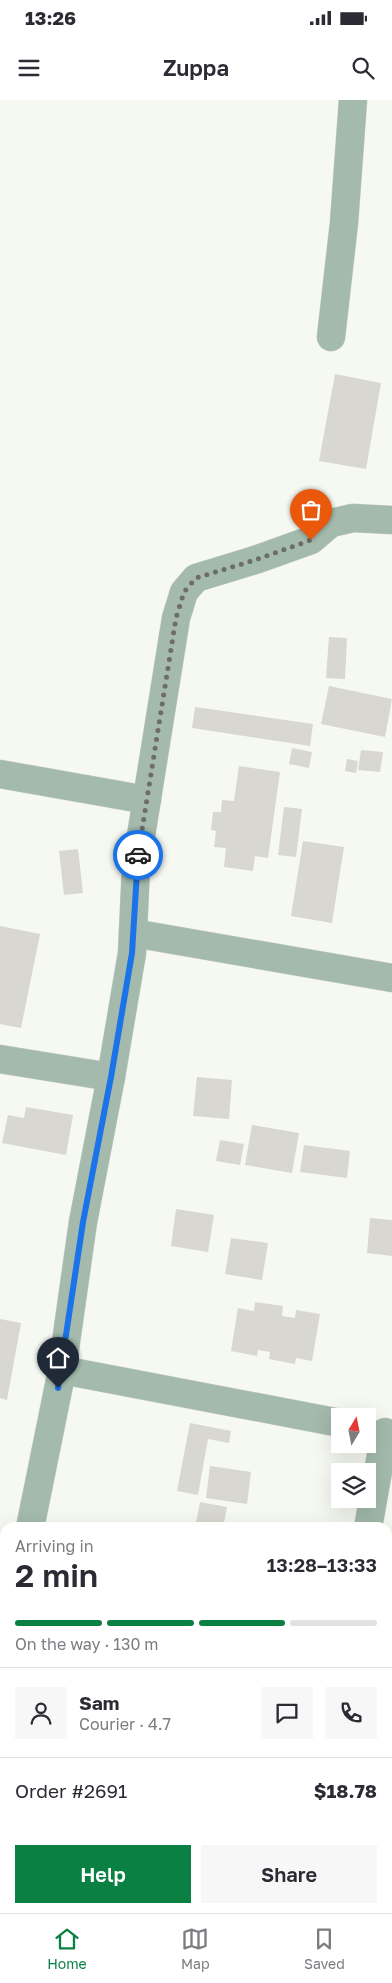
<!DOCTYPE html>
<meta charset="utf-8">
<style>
:root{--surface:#fff;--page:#f7f7f7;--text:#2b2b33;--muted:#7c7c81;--line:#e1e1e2;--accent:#0b8043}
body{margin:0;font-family:"Golos Text",sans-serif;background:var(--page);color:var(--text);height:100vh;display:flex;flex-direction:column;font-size:19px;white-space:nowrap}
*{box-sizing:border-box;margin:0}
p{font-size:16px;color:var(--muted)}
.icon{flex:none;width:28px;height:28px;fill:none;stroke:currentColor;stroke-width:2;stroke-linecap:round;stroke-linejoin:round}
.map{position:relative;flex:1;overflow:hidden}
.details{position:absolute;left:0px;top:1422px;width:392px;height:391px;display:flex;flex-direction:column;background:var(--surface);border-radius:15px 15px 0 0;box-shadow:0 5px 20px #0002}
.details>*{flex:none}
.needle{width:32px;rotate:10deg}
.buttons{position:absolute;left:331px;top:1308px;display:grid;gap:10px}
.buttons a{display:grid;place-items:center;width:45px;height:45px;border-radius:0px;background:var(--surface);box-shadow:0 5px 20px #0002;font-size:25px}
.pin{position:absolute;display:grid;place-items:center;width:42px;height:42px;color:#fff;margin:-51px -21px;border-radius:50% 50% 50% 0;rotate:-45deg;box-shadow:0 0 5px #0007}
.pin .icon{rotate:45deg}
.courier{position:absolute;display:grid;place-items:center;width:50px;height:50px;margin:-25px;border:4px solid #1a73e8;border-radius:50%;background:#fff;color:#222;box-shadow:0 1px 6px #0007}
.headline em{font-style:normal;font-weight:600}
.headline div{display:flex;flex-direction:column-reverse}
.headline{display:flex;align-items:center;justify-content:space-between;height:85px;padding:0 15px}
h1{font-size:32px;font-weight:600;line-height:38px}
.bar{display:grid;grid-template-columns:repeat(4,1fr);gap:8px 5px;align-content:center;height:60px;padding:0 15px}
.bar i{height:6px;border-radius:4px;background:var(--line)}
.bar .active{background:var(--accent)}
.bar p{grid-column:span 4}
.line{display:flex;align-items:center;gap:12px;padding:0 15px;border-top:1px solid var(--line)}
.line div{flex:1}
.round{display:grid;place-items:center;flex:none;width:52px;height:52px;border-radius:0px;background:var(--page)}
.action{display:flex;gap:10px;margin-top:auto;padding:10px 15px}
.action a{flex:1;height:58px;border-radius:0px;background:var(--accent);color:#fff;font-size:20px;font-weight:600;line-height:58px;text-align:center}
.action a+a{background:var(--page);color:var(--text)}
.status{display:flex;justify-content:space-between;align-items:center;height:35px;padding:0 25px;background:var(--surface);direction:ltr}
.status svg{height:14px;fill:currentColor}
header{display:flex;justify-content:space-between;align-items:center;height:65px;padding:0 15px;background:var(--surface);font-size:22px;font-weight:600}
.dock{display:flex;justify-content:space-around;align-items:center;height:70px;border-top:1px solid var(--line);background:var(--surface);font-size:14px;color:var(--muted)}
.dock a{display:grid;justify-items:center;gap:2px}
.dock .active{color:var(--accent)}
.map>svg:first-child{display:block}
</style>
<div class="status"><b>13:26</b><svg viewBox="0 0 49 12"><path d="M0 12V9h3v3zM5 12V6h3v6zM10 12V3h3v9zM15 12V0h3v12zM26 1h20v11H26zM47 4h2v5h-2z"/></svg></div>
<header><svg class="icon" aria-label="menu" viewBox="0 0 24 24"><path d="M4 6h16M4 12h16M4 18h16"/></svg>Zuppa<svg class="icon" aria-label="search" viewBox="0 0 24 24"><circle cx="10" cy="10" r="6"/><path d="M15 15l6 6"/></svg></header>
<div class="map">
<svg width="392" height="1813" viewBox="0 0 392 1813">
<rect width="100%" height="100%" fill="#f6f9f2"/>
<g fill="#d8d7d0">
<path d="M 335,274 L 381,283 L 366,369 L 319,361 Z"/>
<path d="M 329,537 L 347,538 L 345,579 L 326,578 Z"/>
<path d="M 329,586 L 392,599 L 385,637 L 321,624 Z"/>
<path d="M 195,607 L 313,624 L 310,646 L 192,628 Z"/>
<path d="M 292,648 L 312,652 L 309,668 L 289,664 Z"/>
<path d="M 361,650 L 383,652 L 380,672 L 358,670 Z"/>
<path d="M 347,659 L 358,661 L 356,673 L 345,671 Z"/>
<path d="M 239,666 L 280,672 L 268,758 L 255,756 L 253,771 L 224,767 L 226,748 L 214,747 L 216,731 L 211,730 L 213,712 L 221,712 L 222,700 L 234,701 Z"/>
<path d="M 284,707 L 302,709 L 296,757 L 278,755 Z"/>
<path d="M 303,741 L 344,747 L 332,823 L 291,816 Z"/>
<path d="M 78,749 L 83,793 L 64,795 L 59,751 Z"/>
<path d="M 0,826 L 40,834 L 21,928 L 0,924 Z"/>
<path d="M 197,977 L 232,980 L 229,1019 L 193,1016 Z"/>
<path d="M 26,1007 L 73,1015 L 66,1055 L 2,1043 L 8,1015 L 24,1018 Z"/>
<path d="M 252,1025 L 299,1033 L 292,1073 L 245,1065 Z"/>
<path d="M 220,1040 L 244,1044 L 240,1065 L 216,1061 Z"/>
<path d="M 304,1045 L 350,1051 L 347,1078 L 300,1072 Z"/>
<path d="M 176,1109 L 214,1115 L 208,1152 L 171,1146 Z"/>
<path d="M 370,1118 L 392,1120 L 392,1156 L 367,1153 Z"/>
<path d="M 231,1138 L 268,1143 L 262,1180 L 225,1174 Z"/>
<path d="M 255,1202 L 283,1206 L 282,1216 L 295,1218 L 296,1210 L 320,1214 L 312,1261 L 296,1258 L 295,1264 L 269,1259 L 270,1252 L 258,1250 L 257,1256 L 231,1251 L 238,1208 L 254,1211 Z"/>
<path d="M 0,1219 L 21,1223 L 7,1300 L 0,1298 Z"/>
<path d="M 190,1323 L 231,1331 L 229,1343 L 208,1339 L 198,1395 L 177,1391 Z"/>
<path d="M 210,1366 L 251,1372 L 247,1404 L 206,1398 Z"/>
<path d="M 200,1402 L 227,1407 L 223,1428 L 195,1428 Z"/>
<path d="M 388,1538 L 392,1539 L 392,1597 L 388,1596 Z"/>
<path d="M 390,1722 L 392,1722 L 392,1761 L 388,1760 L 388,1731 Z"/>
<path d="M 4,1751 L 5,1751 L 5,1781 L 0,1781 Z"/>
<path d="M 317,1809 L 385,1809 L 384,1813 L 317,1813 Z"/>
</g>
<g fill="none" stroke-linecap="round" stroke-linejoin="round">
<g stroke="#d0d2cc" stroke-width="29">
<g id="minor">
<path d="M 331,237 L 344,123 L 353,0"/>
<path d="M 0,674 L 147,700"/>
<path d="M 133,833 L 392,878"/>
<path d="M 0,959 L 111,977"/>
<path d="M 62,1270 L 340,1323"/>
<path d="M 30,1428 L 62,1270 L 83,1122 L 111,977 L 132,853 L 136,767 L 176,518 L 184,492 L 196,478 L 255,460 L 311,440 L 331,423 L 353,418 L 392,420"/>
<path d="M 368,1428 L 385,1332"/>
<path d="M 0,1575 L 5,1550"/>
<path d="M 298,1813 L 298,1809"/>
</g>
</g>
<use href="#minor" stroke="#a3baac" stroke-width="28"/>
</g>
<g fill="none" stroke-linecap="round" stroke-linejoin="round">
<path stroke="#6c6d69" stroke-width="5" stroke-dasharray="0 9" d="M 138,755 L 176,518 L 184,492 L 196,478 L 255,460 L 311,440"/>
<path stroke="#1a73e8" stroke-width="6" d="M 58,1288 L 83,1122 L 111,977 L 132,853 L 138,755"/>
</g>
</svg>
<div class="buttons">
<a><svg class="needle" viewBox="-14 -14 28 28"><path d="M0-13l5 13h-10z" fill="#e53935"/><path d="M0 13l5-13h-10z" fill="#7c7c81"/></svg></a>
<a><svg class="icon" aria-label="layers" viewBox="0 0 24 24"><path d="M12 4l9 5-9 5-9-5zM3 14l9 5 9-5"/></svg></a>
</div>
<div class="pin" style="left:311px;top:440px;background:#ea580c"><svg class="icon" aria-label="bag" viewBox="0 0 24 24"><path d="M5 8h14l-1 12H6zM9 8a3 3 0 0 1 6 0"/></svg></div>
<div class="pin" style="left:58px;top:1288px;background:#1f2937"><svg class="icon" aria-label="home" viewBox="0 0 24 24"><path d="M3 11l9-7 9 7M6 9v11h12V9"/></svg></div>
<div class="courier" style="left:138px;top:755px"><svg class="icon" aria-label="car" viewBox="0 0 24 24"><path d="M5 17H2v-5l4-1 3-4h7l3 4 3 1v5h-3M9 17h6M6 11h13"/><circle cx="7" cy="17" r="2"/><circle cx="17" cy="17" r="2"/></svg></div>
<section class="details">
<div class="headline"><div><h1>2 min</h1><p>Arriving in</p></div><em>13:28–13:33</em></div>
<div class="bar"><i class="active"></i><i class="active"></i><i class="active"></i><i></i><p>On the way · 130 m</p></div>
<div class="line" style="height:90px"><a class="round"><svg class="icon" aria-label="person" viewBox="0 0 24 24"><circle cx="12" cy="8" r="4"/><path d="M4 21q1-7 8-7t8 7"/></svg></a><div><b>Sam</b><p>Courier · 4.7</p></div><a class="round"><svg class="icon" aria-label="chat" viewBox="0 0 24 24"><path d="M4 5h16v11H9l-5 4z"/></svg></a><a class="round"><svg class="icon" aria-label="phone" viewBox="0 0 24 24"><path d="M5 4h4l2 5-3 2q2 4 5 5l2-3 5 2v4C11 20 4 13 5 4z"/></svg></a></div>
<div class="line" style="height:65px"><div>Order #2691</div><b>$18.78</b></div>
<div class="action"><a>Help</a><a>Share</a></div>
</section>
</div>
<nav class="dock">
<a class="active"><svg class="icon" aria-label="home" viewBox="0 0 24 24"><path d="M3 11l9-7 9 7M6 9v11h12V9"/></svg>Home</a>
<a><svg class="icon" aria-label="map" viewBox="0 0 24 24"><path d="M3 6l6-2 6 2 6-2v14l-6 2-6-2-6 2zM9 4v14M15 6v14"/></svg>Map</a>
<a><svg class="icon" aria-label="saved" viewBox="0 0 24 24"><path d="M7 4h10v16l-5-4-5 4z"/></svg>Saved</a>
</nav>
